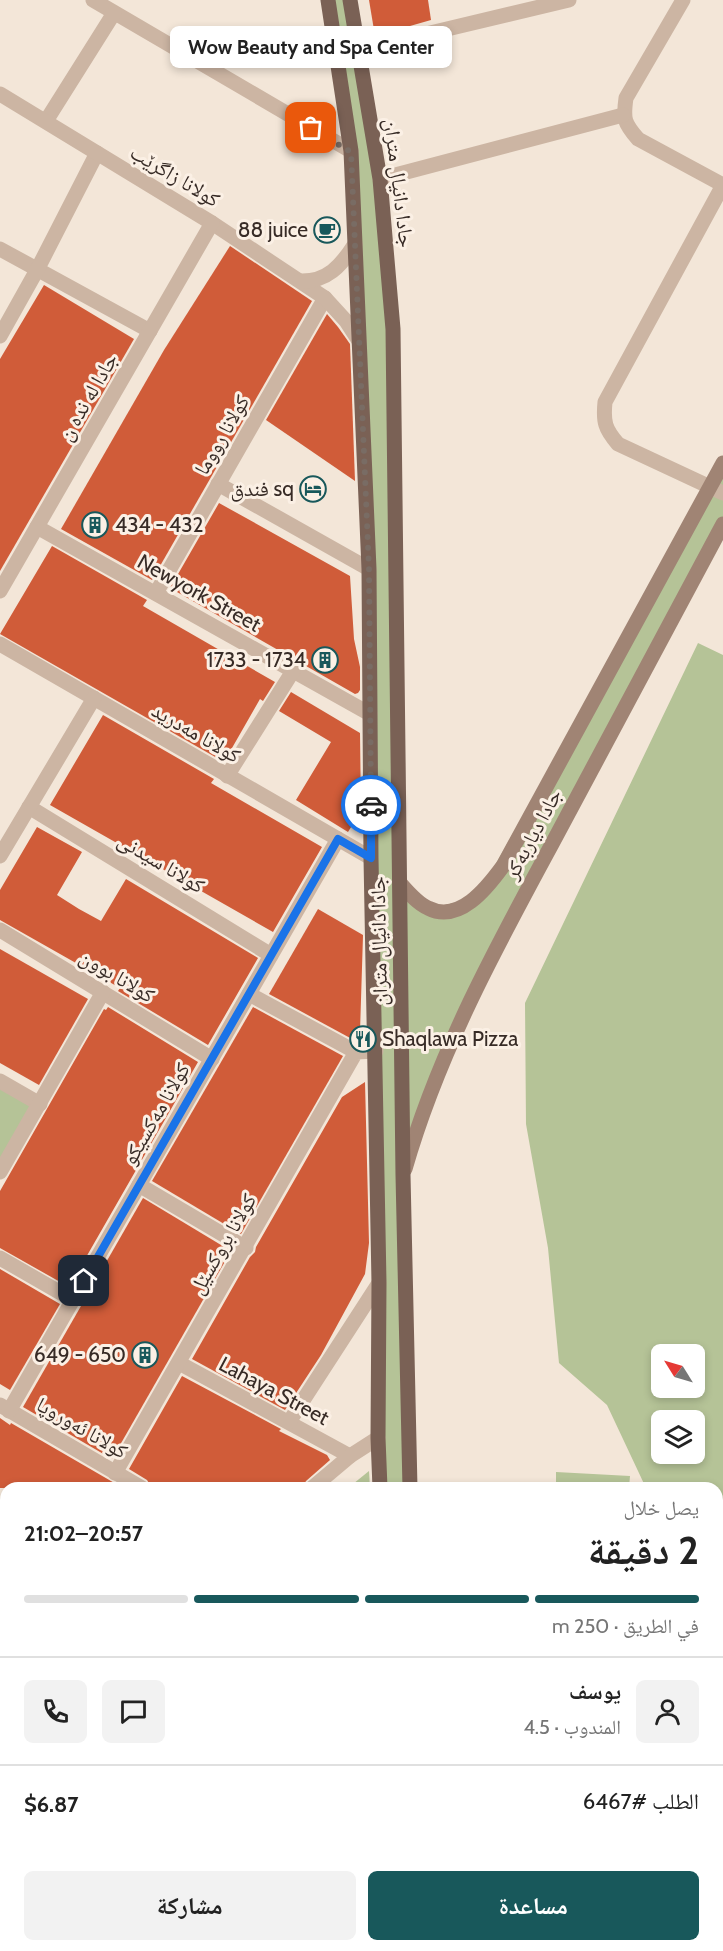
<!DOCTYPE html>
<html lang="ar">
<meta charset="utf-8">
<style>
:root{--surface:#fff;--page:#f2f2f2;--text:#222;--muted:#767676;--line:#e0e0e0;--accent:#18585b}
body{margin:0;font-family:Cabin,"Noto Naskh Arabic",sans-serif;background:var(--page);color:var(--text);direction:rtl;height:100vh;display:flex;flex-direction:column;font-size:22px;white-space:nowrap}
*{box-sizing:border-box;margin:0}
p{font-size:20px;color:var(--muted)}
.icon{flex:none;width:33px;height:33px;fill:none;stroke:currentColor;stroke-width:2;stroke-linecap:round;stroke-linejoin:round}
.map{position:relative;flex:1;overflow:hidden;direction:ltr}
.drawer{position:absolute;left:0px;top:1482px;width:723px;height:470px;display:flex;flex-direction:column;background:var(--surface);border-radius:18px 18px 0 0;box-shadow:0 3px 9px #0003;direction:rtl}
.drawer>*{flex:none}
.needle{width:39px;rotate:307deg}
.controls{position:absolute;left:651px;top:1344px;display:grid;gap:12px}
.controls a{display:grid;place-items:center;width:54px;height:54px;border-radius:9px;background:var(--surface);box-shadow:0 3px 9px #0003;font-size:30px}
.pin{position:absolute;display:grid;place-items:center;width:51px;height:51px;color:#fff;margin:-26px;border-radius:12px;box-shadow:0 3px 9px #0006}
.courier{position:absolute;display:grid;place-items:center;width:60px;height:60px;margin:-30px;border:4px solid #1a73e8;border-radius:50%;background:#fff;color:#222;box-shadow:0 2px 8px #0007}
.bubble{position:absolute;height:42px;border-radius:9px;background:var(--surface);box-shadow:0 3px 9px #0003;font-size:20px;font-weight:700;line-height:42px;text-align:center;direction:rtl}
.headline em{font-style:normal;font-weight:700}
.headline div{display:flex;flex-direction:column-reverse}
.headline{display:flex;align-items:center;justify-content:space-between;height:102px;padding:0 24px}
h1{font-size:39px;font-weight:700;line-height:45px}
.bar{display:grid;grid-template-columns:repeat(4,1fr);gap:9px 6px;align-content:center;height:72px;padding:0 24px}
.bar i{height:8px;border-radius:4px;background:var(--line)}
.bar .selected{background:var(--accent)}
.bar p{grid-column:span 4}
.line{display:flex;align-items:center;gap:15px;padding:0 24px;border-top:2px solid var(--line)}
.line div{flex:1}
.round{display:grid;place-items:center;flex:none;width:63px;height:63px;border-radius:9px;background:var(--page)}
.action{display:flex;gap:12px;margin-top:auto;padding:12px 24px}
.action a{flex:1;height:69px;border-radius:9px;background:var(--accent);color:#fff;font-size:24px;font-weight:700;line-height:69px;text-align:center}
.action a+a{background:var(--page);color:var(--text)}
.map>svg:first-child{display:block}
</style>
<div class="map">
<svg width="723" height="1951" viewBox="0 0 723 1951">
<rect width="100%" height="100%" fill="#f3e6d8"/>
<g fill="#b5c397" fill-rule="evenodd">
<path d="M 330,0 L 348,0 L 363,82 L 391,343 L 408,1488 L 382,1488 L 361,330 Z"/>
<path d="M 723,463 L 723,524 L 498,944 L 403,1175 L 400,883 L 429,909 L 477,897 Z"/>
<path d="M 698,643 L 723,655 L 723,1885 L 717,1889 L 717,1488 L 646,1488 L 607,1405 L 559,1363 L 548,1248 L 526,1124 L 525,1003 ZM 662,1354 L 694,1354 L 694,1388 L 662,1388 ZM 662,1420 L 694,1420 L 694,1454 L 662,1454 Z"/>
<path d="M 0,1081 L 40,1104 L 0,1172 Z"/>
<path d="M 369,1471 L 370,1488 L 348,1488 Z"/>
<path d="M 556,1472 L 630,1476 L 629,1488 L 556,1488 Z"/>
<path d="M 6,1774 L 6,1806 L 0,1799 L 0,1779 Z"/>
<path d="M 248,1946 L 333,1946 L 322,1951 L 253,1951 Z"/>
</g>
<g fill="none" stroke-linecap="round" stroke-linejoin="round">
<g stroke="#75b1b3" stroke-width="4.5">
<path d="M 717,1523 L 723,1511"/>
<path d="M 717,1681 L 723,1694"/>
</g>
</g>
<g fill="#d05c39">
<path d="M 369,0 L 428,0 L 431,20 L 375,36 Z"/>
<path d="M 230,246 L 312,301 L 152,580 L 61,529 L 164,350 Z"/>
<path d="M 44,285 L 134,339 L 0,571 L 0,359 Z"/>
<path d="M 327,314 L 338,327 L 350,344 L 355,481 L 266,420 Z"/>
<path d="M 219,503 L 350,576 L 354,639 L 360,667 L 360,690 L 358,693 L 355,694 L 170,588 Z"/>
<path d="M 52,546 L 147,600 L 143,606 L 275,682 L 263,701 L 260,699 L 224,762 L 0,634 Z"/>
<path d="M 291,692 L 360,733 L 361,811 L 348,832 L 296,800 L 331,742 L 279,711 Z"/>
<path d="M 103,715 L 214,779 L 211,783 L 322,847 L 273,932 L 50,805 Z"/>
<path d="M 37,827 L 82,852 L 57,895 L 79,909 L 101,921 L 126,879 L 258,958 L 208,1045 L 118,991 L 120,988 L 0,920 L 0,890 Z"/>
<path d="M 318,909 L 363,935 L 360,1032 L 352,1039 L 269,994 Z"/>
<path d="M 0,949 L 88,999 L 39,1085 L 0,1063 Z"/>
<path d="M 108,1007 L 198,1062 L 69,1287 L 0,1248 L 0,1191 L 104,1009 L 106,1010 Z"/>
<path d="M 253,1007 L 343,1056 L 241,1234 L 152,1181 Z"/>
<path d="M 365,1082 L 369,1243 L 365,1274 L 321,1355 L 285,1410 L 192,1359 L 250,1257 L 255,1252 L 256,1247 L 342,1097 Z"/>
<path d="M 143,1198 L 231,1251 L 112,1459 L 23,1407 Z"/>
<path d="M 0,1269 L 60,1304 L 10,1390 L 0,1384 Z"/>
<path d="M 182,1376 L 281,1429 L 279,1431 L 327,1455 L 330,1460 L 306,1481 L 302,1488 L 152,1488 L 147,1480 L 129,1469 Z"/>
<path d="M 0,1418 L 10,1425 L 11,1423 L 123,1488 L 0,1488 Z"/>
</g>
<g fill="none" stroke-linecap="round" stroke-linejoin="round">
<g stroke="#ccb5a3" stroke-width="15">
<path d="M 93,0 L 351,151"/>
<path d="M 683,0 L 626,98 C 623,119 624,123 638,139 L 723,185"/>
<path d="M 359,50 L 569,0"/>
<path d="M 46,121 L 114,13"/>
<path d="M 380,179 L 623,115"/>
<path d="M 723,185 L 605,402 C 603,422 605,429 618,444 L 723,493"/>
<path d="M 0,249 L 150,331"/>
<path d="M 0,336 L 37,270 L 97,153"/>
<path d="M 218,484 L 369,569"/>
<path d="M 37,527 L 370,714"/>
<path d="M 156,593 L 325,298"/>
<path d="M 0,644 L 371,858"/>
<path d="M 227,776 L 293,671"/>
<path d="M 29,807 L 271,955"/>
<path d="M 0,856 L 94,698"/>
<path d="M 0,930 L 212,1059"/>
<path d="M 249,994 L 356,1052"/>
<path d="M 0,1081 L 40,1104"/>
<path d="M 0,1172 L 103,992"/>
<path d="M 139,1185 L 246,1248"/>
<path d="M 0,1258 L 73,1300"/>
<path d="M 179,1363 L 350,1456"/>
<path d="M 0,1405 L 142,1488"/>
<path d="M 9,1411 L 338,839"/>
<path d="M 289,1422 L 379,1283"/>
<path d="M 115,1473 L 356,1052 L 376,1051"/>
<path d="M 0,1559 L 6,1563"/>
<path d="M 0,1895 L 6,1902"/>
<path d="M 43,1946 L 48,1951"/>
<path d="M 237,1946 L 241,1951"/>
</g>
<g stroke="#ccb5a3" stroke-width="15">
<path d="M 0,94 L 212,223 L 325,298 L 346,321 L 359,341"/>
<path d="M 300,281 C 327,282 341,266 355,244"/>
<path d="M 0,591 L 212,223"/>
<path d="M 312,1488 L 350,1456 L 378,1438"/>
<path d="M 0,1754 L 6,1749"/>
</g>
<g stroke="#a08474" stroke-width="15">
<path d="M 400,883 C 408,892 417,903 428,908 C 459,924 487,888 503,866 L 723,463"/>
<path d="M 405,1169 C 438,1054 495,949 552,844 C 609,737 666,631 723,524"/>
</g>
<g stroke="#7a6155" stroke-width="15">
<path d="M 328,0 L 351,151 L 369,569 L 371,858 L 379,1283 L 378,1438 L 380,1488"/>
<path d="M 350,0 L 380,179 L 393,329 L 403,1175 L 410,1488"/>
<path d="M 563,1946 L 567,1951"/>
<path d="M 623,1946 L 630,1951"/>
</g>
<path stroke="#58443c" stroke-width="18" d="M 590,1946 L 593,1951"/>
</g>
<g fill="none" stroke-linecap="round" stroke-linejoin="round">
<path stroke="#796c64" stroke-width="6" stroke-dasharray="0 10.8" d="M 311,128 L 351,152 L 369,569 L 371,805"/>
<path stroke="#1a73e8" stroke-width="8" d="M 84,1281 L 338,839 L 371,858 L 371,805"/>
</g>
<defs>
<g id="cafe-ring" transform="scale(1.35)"><circle r="9.5" fill="#fbf0e5" stroke="#18585b" stroke-width="1.5"/><path d="M-5.5-4.5H6V0H3Q3 3.5 0 3.5H-2.5Q-5.5 3.5-5.5 0ZM3-3.2v2h1.7v-2ZM-6 4.5H4V6H-6Z" fill="#18585b"/></g>
<g id="hotel-ring" transform="scale(1.35)"><circle r="9.5" fill="#fbf0e5" stroke="#18585b" stroke-width="1.5"/><path d="M-6-4.5h1.5V1H6V5H4.5V3h-9V5H-6ZM-4 0a1.8 1.8 0 1 1 3.6 0ZM.5 0V-2.5h3Q6-2.5 6 0Z" fill="#18585b"/></g>
<g id="building-ring" transform="scale(1.35)"><circle r="9.5" fill="#fbf0e5" stroke="#18585b" stroke-width="1.5"/><path d="M-4-6H4V6H1V3H-1V6H-4ZM-2.5-4.3h1.7v1.8h-1.7ZM.8-4.3h1.7v1.8H.8ZM-2.5-1h1.7V.8h-1.7ZM.8-1h1.7V.8H.8Z" fill="#18585b"/></g>
<g id="restaurant-ring" transform="scale(1.35)"><circle r="9.5" fill="#fbf0e5" stroke="#18585b" stroke-width="1.5"/><path d="M-5-6h1v4h1v-4h1v4h1v-4h1v5L-1.5 .5V6h-2V.5L-5-1ZM5-6V6H3V1.5H1.5Q1.5-4 5-6Z" fill="#18585b"/></g>
</defs>
<g fill-rule="evenodd">
<use href="#cafe-ring" x="327" y="230"/>
<use href="#hotel-ring" x="313" y="489"/>
<use href="#building-ring" x="95" y="525"/>
<use href="#building-ring" x="325" y="660"/>
<use href="#restaurant-ring" x="363" y="1039"/>
<use href="#building-ring" x="145" y="1355"/>
</g>
<g text-anchor="middle" stroke-width="6" stroke-linejoin="round" paint-order="stroke">
<g font-size="21" fill="#372b26" stroke="#fbf0e5">
<text transform="translate(175 176) rotate(31)" y="7">كولانا زاگرێب</text>
<text transform="translate(399 183) rotate(83)" y="7">جادا دانيال متران</text>
<text transform="translate(88 397) rotate(-60)" y="7">جادا له نده ن</text>
<text transform="translate(222 435) rotate(-60)" y="7">كولانا رووما</text>
<text transform="translate(199 593) rotate(29)" y="7">Newyork Street</text>
<text transform="translate(196 733) rotate(30)" y="7">كولانا مه‌درید</text>
<text transform="translate(533 834) rotate(-62)" y="7">جادا دیاربه‌كر</text>
<text transform="translate(161 863) rotate(31)" y="7">كولانا سيدنى</text>
<text transform="translate(379 941) rotate(-91)" y="7">جادا دانيال متران</text>
<text transform="translate(117 976) rotate(31)" y="7">كولانا بوون</text>
<text transform="translate(156 1114) rotate(-60)" y="7">كولانا مەکسیکو</text>
<text transform="translate(223 1244) rotate(-60)" y="7">كولانا بروکسێل</text>
<text transform="translate(274 1391) rotate(28)" y="7">Lahaya Street</text>
<text transform="translate(82 1428) rotate(30)" y="7">كولانا ئه‌وروپا</text>
</g>
<g font-size="21" fill="#372b26" stroke="#fbf0e5" text-anchor="end">
<text x="308" y="237">88 juice</text>
<text x="294" y="496">فندق sq</text>
<text x="115" y="532" text-anchor="start">434 - 432</text>
<text x="306" y="667">1733 - 1734</text>
<text x="382" y="1046" text-anchor="start">Shaqlawa Pizza</text>
<text x="126" y="1362">649 - 650</text>
</g>
</g>
</svg>
<div class="controls">
<a><svg class="needle" viewBox="-14 -14 28 28"><path d="M0-13l5 13h-10z" fill="#e53935"/><path d="M0 13l5-13h-10z" fill="#767676"/></svg></a>
<a><svg class="icon" aria-label="layers" viewBox="0 0 24 24"><path d="M12 4l9 5-9 5-9-5zM3 14l9 5 9-5"/></svg></a>
</div>
<div class="pin" style="left:311px;top:128px;background:#ea580c"><svg class="icon" aria-label="bag" viewBox="0 0 24 24"><path d="M5 8h14l-1 12H6zM9 8a3 3 0 0 1 6 0"/></svg></div>
<div class="pin" style="left:84px;top:1281px;background:#1f2937"><svg class="icon" aria-label="home" viewBox="0 0 24 24"><path d="M3 11l9-7 9 7M6 9v11h12V9"/></svg></div>
<div class="courier" style="left:371px;top:805px"><svg class="icon" aria-label="car" viewBox="0 0 24 24"><path d="M5 17H2v-5l4-1 3-4h7l3 4 3 1v5h-3M9 17h6M6 11h13"/><circle cx="7" cy="17" r="2"/><circle cx="17" cy="17" r="2"/></svg></div>
<div class="bubble" style="left:170px;top:26px;width:282px">Wow Beauty and Spa Center</div>
<section class="drawer">
<div class="headline"><div><h1>2 دقيقة</h1><p>يصل خلال</p></div><em>20:57–21:02</em></div>
<div class="bar"><i class="selected"></i><i class="selected"></i><i class="selected"></i><i></i><p>في الطريق · 250 m</p></div>
<div class="line" style="height:108px"><a class="round"><svg class="icon" aria-label="person" viewBox="0 0 24 24"><circle cx="12" cy="8" r="4"/><path d="M4 21q1-7 8-7t8 7"/></svg></a><div><b>يوسف</b><p>المندوب · 4.5</p></div><a class="round"><svg class="icon" aria-label="chat" viewBox="0 0 24 24"><path d="M4 5h16v11H9l-5 4z"/></svg></a><a class="round"><svg class="icon" aria-label="phone" viewBox="0 0 24 24"><path d="M5 4h4l2 5-3 2q2 4 5 5l2-3 5 2v4C11 20 4 13 5 4z"/></svg></a></div>
<div class="line" style="height:78px"><div>الطلب #6467</div><b>$6.87</b></div>
<div class="action"><a>مساعدة</a><a>مشاركة</a></div>
</section>
</div>
